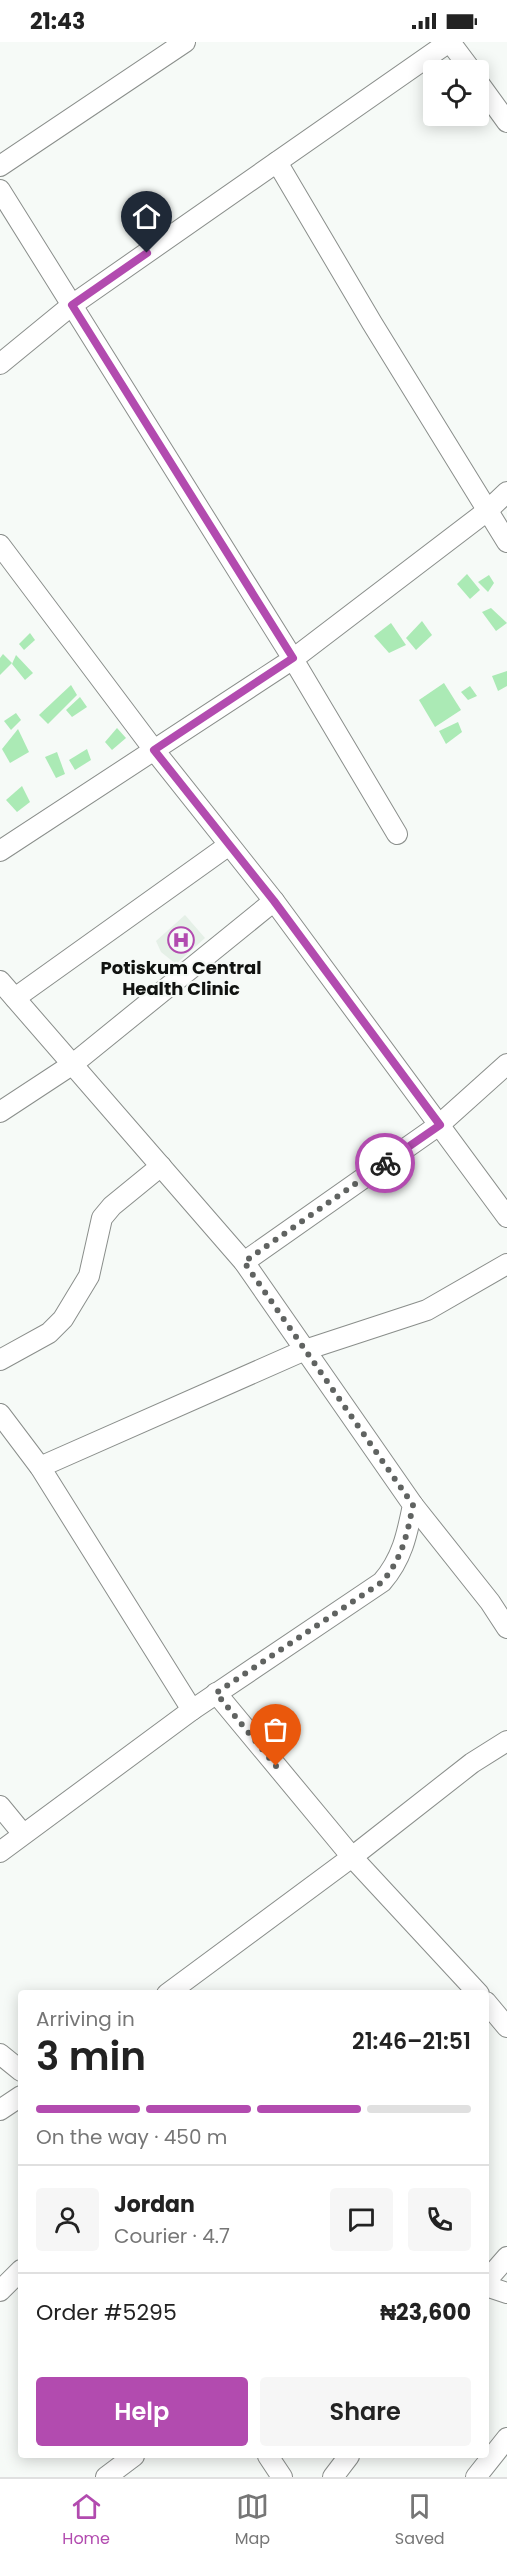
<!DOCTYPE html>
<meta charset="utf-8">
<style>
:root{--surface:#fff;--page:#f6f6f6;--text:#222;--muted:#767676;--line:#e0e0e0;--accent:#b24baf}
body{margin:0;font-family:Poppins,sans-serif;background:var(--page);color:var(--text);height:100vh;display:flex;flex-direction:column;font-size:22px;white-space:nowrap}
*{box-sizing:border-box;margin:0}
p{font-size:20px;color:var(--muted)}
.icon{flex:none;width:33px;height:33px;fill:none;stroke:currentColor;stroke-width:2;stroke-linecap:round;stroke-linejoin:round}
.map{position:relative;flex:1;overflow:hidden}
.drawer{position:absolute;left:18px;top:1948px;width:471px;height:468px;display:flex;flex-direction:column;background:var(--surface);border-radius:6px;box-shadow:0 3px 15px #0003}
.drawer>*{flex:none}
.controls{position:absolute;left:423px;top:18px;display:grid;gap:12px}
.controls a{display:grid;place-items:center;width:66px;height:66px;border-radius:6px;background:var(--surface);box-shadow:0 3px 15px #0003;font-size:30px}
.pin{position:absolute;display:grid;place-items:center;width:51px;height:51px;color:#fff;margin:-62px -26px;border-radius:50% 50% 50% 0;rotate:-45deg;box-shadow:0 0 6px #0007}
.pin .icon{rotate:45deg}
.courier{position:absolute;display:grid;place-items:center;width:60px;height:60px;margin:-30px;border:4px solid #b24baf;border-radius:50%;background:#fff;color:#222;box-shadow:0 2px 8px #0007}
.headline em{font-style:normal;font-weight:600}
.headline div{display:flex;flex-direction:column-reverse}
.headline{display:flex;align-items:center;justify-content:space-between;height:102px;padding:0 18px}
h1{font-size:39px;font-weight:600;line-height:45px}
.bar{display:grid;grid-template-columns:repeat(4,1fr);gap:9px 6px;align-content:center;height:72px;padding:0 18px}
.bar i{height:8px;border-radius:4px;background:var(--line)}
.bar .active{background:var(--accent)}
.bar p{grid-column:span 4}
.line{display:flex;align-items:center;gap:15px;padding:0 18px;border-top:2px solid var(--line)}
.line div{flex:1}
.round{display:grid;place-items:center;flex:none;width:63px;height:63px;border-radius:6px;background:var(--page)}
.button{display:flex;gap:12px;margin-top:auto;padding:12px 18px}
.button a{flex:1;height:69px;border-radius:6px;background:var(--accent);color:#fff;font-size:24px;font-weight:600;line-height:69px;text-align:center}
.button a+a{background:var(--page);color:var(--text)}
.status{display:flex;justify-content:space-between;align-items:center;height:42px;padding:0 30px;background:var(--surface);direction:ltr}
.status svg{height:16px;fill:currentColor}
.menu{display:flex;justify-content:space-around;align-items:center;height:84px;border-top:2px solid var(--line);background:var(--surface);font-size:16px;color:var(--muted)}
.menu a{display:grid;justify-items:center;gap:3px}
.menu .active{color:var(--accent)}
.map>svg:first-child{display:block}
</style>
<div class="status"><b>21:43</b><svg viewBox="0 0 49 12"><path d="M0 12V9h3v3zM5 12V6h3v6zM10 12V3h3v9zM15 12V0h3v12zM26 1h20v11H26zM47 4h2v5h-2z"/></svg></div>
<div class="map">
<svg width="507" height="2435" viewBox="0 0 507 2435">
<rect width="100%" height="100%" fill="#f6faf7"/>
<path fill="#e5f0e7" d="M 185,873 L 205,896 L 176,922 L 161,910 L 156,899 Z"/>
<g fill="#abeab5">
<path d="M 467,532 L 480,548 L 470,557 L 457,542 Z"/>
<path d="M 489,533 L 494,541 L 488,550 L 478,540 Z"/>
<path d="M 491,566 L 507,581 L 496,589 L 482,570 Z"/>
<path d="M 422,579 L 432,593 L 416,608 L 406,596 Z"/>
<path d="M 391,581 L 406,603 L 389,611 L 374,594 Z"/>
<path d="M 30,591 L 35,598 L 24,608 L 19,602 Z"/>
<path d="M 3,612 L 12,621 L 0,633 L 0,616 Z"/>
<path d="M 16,613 L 33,631 L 25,638 L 12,622 Z"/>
<path d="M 507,629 L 507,644 L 498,649 L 492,634 Z"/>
<path d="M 444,641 L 461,668 L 435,685 L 419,658 Z"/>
<path d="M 71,643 L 77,653 L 48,682 L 39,673 Z"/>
<path d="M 470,644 L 477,654 L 468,658 L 461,650 Z"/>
<path d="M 80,655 L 87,665 L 72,675 L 66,668 Z"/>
<path d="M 16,671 L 21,678 L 11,688 L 4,679 Z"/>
<path d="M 458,680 L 462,690 L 446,702 L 439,689 Z"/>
<path d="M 117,686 L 126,696 L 112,708 L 105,700 Z"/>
<path d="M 18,687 L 29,710 L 10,721 L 2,707 Z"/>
<path d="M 87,707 L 91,718 L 75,728 L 69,718 Z"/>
<path d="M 57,710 L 65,732 L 56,736 L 45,715 Z"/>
<path d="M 22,744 L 30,760 L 17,770 L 6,758 Z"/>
</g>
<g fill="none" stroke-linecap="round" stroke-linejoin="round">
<g stroke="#8a8e8b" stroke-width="22">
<g id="street">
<path d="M 450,0 L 471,28"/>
<path d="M 478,40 L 507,80"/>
<path d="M 277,120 L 372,281 L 507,500"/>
<path d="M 0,124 L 185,0"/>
<path d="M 0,148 L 293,617 L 0,809"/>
<path d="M 0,322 L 72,263 L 449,0"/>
<path d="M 0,503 L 154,708 L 274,859 L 507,1175"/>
<path d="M 397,792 L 293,617 L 487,469 L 507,450"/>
<path d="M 0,939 L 244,1220 L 413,1463 C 407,1493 402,1517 382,1540 L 192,1668 L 0,1810"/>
<path d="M 15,956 L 229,803"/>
<path d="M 0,1070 L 73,1022 L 274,859"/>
<path d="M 244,1220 L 439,1083 L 507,1022"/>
<path d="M 0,1318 L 49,1291 L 63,1277 L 89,1234 L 102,1176 L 112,1164 L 161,1124"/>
<path d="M 0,1372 L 40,1425 L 192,1668"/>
<path d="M 40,1425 L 305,1308 L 427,1268 L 507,1222"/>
<path d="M 413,1463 L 490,1560 L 507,1586"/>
<path d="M 216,1651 L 352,1815 L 479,1952"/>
<path d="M 0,1764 L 23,1792"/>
<path d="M 167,1952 L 352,1815 L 472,1721 L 507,1699"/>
<path d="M 486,1960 L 507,1985"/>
<path d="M 0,2012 L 21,2029"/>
<path d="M 0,2068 L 21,2054"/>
<path d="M 486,2239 L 507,2215"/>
<path d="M 486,2244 L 507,2251"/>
<path d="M 0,2249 L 21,2228"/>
<path d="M 268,2414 L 282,2435"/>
<path d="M 106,2435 L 134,2414"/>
<path d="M 333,2435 L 349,2414"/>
<path d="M 476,2435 L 507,2396"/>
</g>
</g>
<use href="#street" stroke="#fff" stroke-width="20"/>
</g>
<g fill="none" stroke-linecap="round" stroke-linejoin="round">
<path stroke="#606361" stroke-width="6" stroke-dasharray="0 10.8" d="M 276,1724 L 216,1651 L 382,1540 C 402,1517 407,1493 413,1463 L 244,1220 L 385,1121"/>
<path stroke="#b24baf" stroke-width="8" d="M 147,211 L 72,263 L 293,616 L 154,708 L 274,859 L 440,1083 L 385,1121"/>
</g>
<defs>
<g id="hospital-ring" transform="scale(1.35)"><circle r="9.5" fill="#f6faf7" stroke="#b24baf" stroke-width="1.5"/><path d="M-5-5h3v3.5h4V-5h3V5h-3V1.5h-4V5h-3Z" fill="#b24baf"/></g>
</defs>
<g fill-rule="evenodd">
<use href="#hospital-ring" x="181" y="898"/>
</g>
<g text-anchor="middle" stroke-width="4.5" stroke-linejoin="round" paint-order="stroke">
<g font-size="18" font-weight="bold" fill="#101210" stroke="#f6faf7">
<text x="181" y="932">Potiskum Central<tspan x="181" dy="21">Health Clinic</tspan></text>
</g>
</g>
</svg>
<div class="controls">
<a><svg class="icon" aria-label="locate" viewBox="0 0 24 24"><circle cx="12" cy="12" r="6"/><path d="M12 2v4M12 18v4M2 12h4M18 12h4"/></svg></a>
</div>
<div class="pin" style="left:276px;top:1724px;background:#ea580c"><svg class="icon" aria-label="bag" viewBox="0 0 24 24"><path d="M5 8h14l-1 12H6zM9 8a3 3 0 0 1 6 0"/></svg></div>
<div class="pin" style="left:147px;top:211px;background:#1f2937"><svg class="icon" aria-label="home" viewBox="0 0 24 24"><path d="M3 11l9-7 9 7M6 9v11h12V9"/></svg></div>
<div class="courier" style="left:385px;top:1121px"><svg class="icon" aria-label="bike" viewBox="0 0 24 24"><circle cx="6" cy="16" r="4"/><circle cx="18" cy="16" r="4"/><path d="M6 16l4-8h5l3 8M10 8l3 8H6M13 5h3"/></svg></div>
<section class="drawer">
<div class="headline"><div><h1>3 min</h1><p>Arriving in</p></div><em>21:46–21:51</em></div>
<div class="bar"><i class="active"></i><i class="active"></i><i class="active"></i><i></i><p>On the way · 450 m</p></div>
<div class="line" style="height:108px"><a class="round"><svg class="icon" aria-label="person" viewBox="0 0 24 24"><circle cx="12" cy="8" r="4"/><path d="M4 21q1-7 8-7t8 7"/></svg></a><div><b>Jordan</b><p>Courier · 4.7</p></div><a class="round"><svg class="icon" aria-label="chat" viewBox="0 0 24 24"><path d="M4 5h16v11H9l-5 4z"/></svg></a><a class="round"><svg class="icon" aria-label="phone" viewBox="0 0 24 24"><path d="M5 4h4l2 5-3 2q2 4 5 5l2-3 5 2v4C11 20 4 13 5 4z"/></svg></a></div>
<div class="line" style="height:78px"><div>Order #5295</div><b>₦23,600</b></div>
<div class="button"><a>Help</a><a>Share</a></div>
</section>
</div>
<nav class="menu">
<a class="active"><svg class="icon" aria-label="home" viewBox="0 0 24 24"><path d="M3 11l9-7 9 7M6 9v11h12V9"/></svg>Home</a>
<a><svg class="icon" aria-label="map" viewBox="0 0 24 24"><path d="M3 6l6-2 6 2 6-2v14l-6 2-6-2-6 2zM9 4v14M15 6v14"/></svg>Map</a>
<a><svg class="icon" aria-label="saved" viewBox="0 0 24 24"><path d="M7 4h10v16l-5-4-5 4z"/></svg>Saved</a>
</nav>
